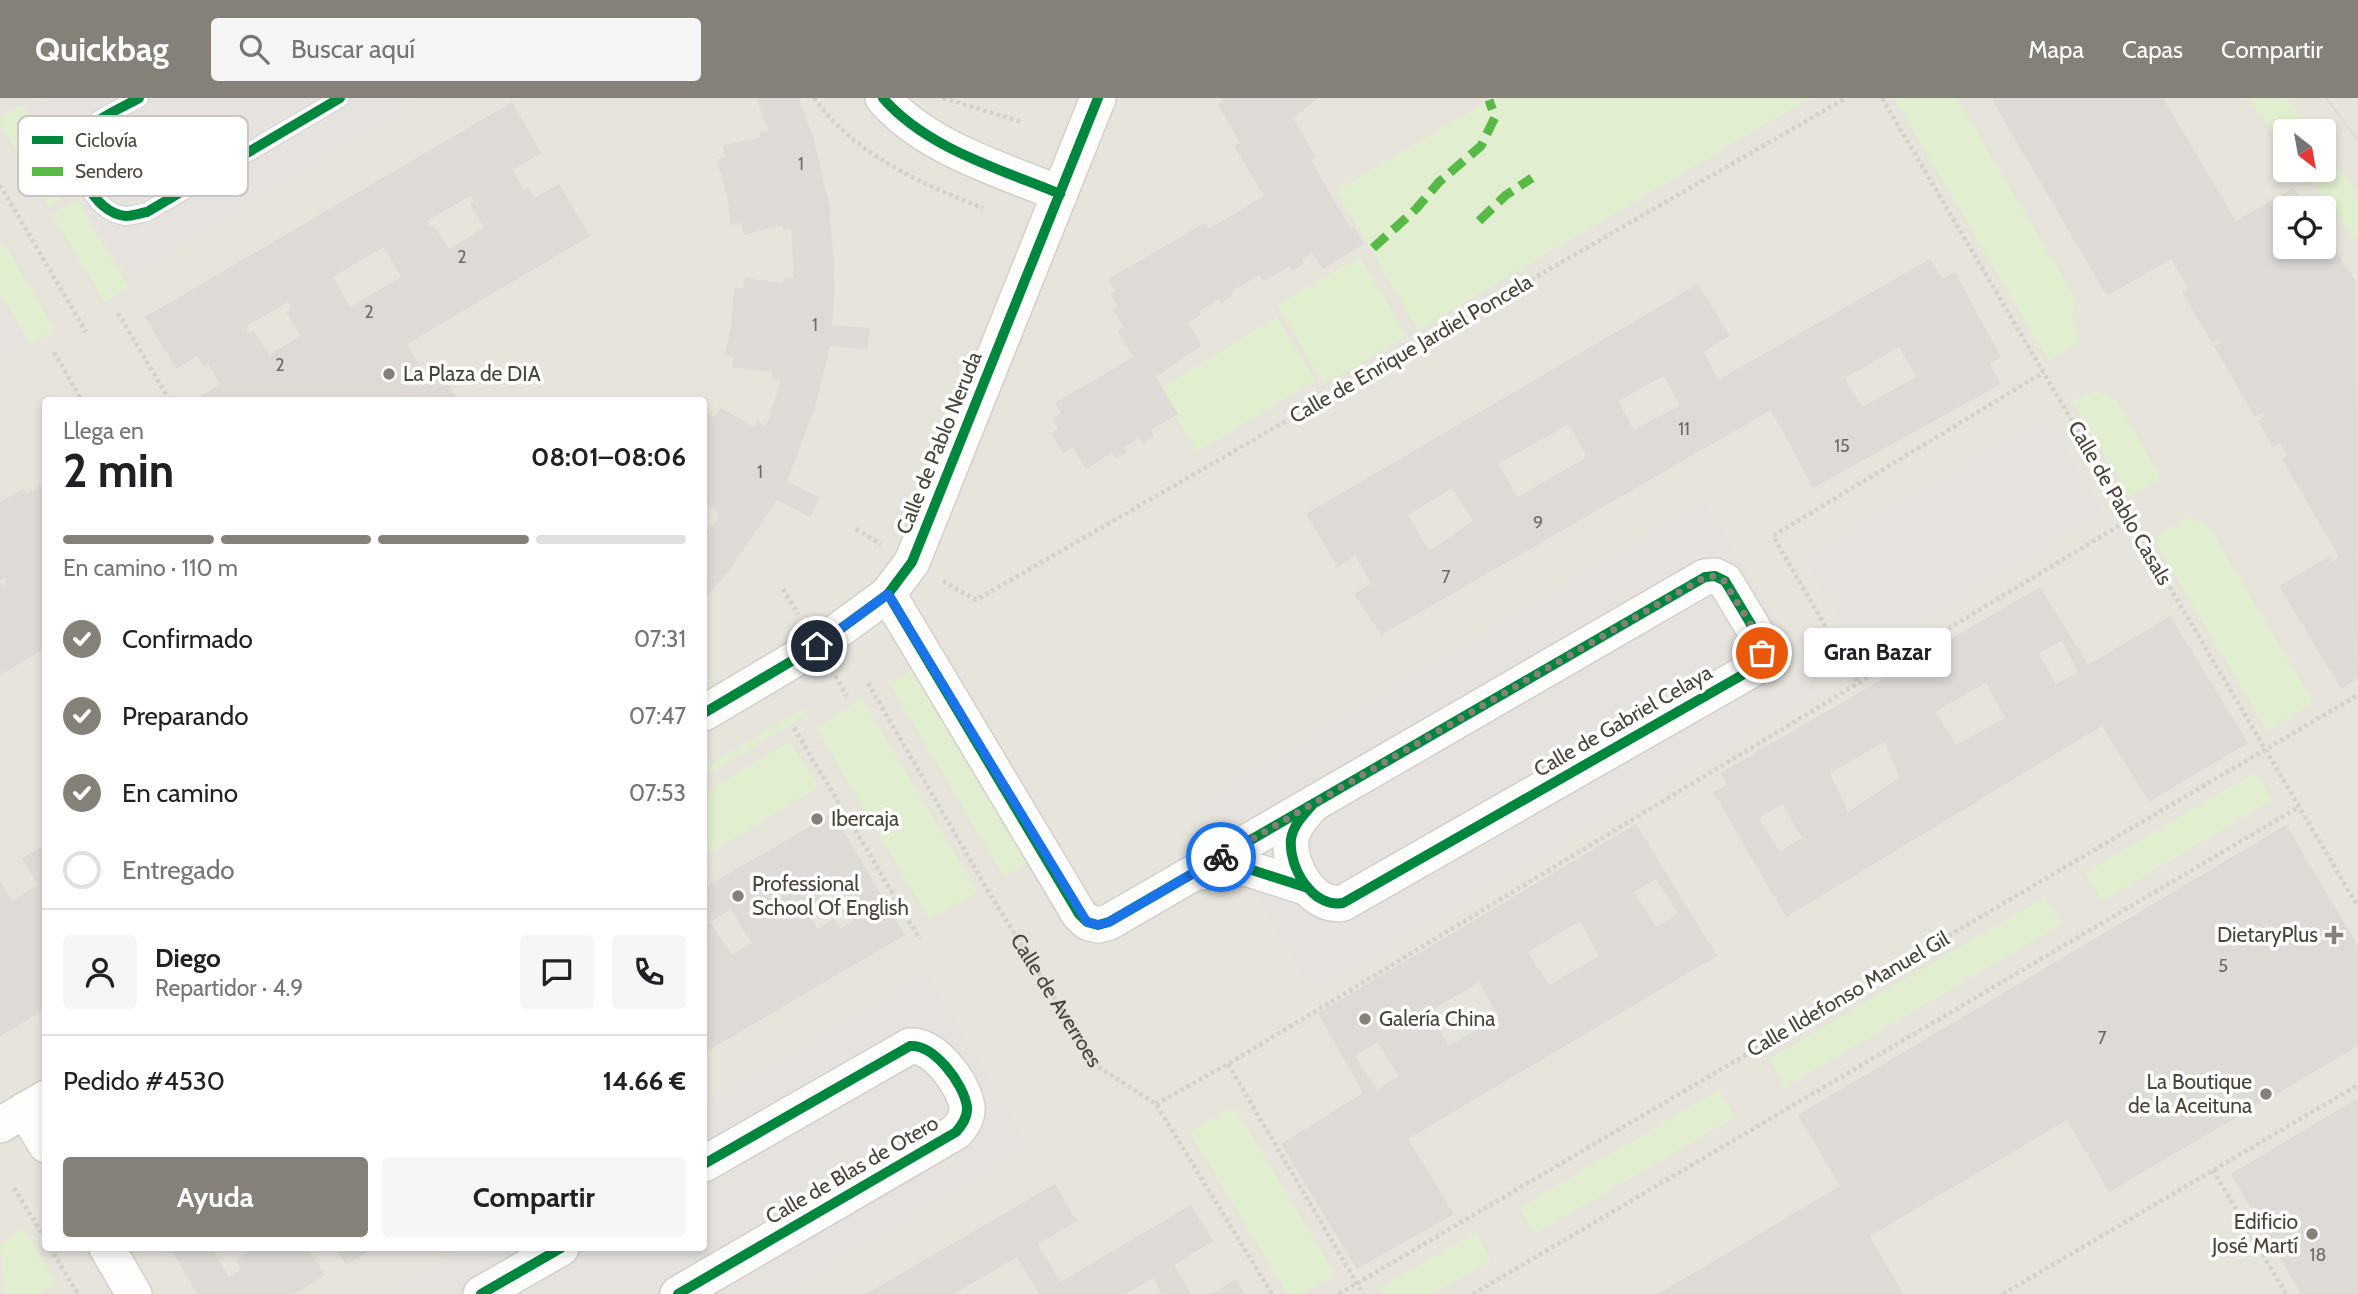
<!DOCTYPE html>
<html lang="es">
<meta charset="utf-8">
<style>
:root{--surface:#fff;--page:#f6f6f6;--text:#202124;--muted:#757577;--line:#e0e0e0;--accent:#868178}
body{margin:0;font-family:Cabin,sans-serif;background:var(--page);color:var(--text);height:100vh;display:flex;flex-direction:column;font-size:26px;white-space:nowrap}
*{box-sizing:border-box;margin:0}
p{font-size:23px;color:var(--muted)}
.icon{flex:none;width:38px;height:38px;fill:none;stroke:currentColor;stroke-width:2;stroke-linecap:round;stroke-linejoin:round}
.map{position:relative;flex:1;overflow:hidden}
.details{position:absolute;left:42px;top:299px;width:665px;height:854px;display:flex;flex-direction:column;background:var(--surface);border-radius:7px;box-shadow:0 4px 10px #0003}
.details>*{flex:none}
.needle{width:46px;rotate:149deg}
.fabs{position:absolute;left:2273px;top:21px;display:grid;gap:14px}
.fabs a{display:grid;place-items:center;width:63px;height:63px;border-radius:7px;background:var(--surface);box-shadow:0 4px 10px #0003;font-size:35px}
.pin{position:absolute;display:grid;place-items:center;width:60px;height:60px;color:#fff;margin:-30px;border:4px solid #fff;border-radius:50%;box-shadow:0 2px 7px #0007}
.courier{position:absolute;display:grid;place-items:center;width:70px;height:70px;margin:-35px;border:5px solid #1a73e8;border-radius:50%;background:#fff;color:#222;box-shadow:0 2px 9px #0007}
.bubble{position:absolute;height:49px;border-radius:7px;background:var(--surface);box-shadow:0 4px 10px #0003;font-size:23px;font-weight:700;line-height:49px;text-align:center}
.headline em{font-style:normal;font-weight:700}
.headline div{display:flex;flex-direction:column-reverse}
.headline{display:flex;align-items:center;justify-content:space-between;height:119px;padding:0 21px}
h1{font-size:46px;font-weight:700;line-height:52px}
.bar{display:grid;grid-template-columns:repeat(4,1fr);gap:10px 7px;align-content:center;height:84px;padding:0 21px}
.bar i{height:9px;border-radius:5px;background:var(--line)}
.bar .on{background:var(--accent)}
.bar p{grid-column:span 4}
.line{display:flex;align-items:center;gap:18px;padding:0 21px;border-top:2px solid var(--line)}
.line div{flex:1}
.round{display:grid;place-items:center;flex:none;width:74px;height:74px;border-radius:7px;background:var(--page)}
ol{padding:0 21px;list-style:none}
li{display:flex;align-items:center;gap:21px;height:77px}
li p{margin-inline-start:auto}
li .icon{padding:7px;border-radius:50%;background:var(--accent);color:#fff;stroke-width:4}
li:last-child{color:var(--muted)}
li i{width:38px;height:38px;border:4px solid var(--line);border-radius:50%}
.primary-button{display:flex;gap:14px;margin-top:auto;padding:14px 21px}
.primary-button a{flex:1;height:80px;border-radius:7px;background:var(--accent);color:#fff;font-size:28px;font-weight:700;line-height:80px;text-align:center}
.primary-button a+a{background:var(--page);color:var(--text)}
header{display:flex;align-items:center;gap:42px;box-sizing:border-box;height:98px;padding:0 35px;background:var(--accent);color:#fff}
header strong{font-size:33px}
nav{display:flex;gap:38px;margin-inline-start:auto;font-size:24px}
.search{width:490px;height:63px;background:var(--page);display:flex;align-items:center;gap:18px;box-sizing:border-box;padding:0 24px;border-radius:7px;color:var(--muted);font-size:26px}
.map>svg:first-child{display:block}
</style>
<header>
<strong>Quickbag</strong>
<div class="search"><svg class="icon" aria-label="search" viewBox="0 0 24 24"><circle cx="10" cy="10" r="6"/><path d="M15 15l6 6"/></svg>Buscar aquí</div>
<nav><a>Mapa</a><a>Capas</a><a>Compartir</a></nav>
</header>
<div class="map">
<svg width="2358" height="1196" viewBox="0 0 2358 1196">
<rect width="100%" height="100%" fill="#f4f2ee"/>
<path fill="#e7e4dc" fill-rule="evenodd" d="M 0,0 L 2358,0 L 2358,1196 L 0,1196 ZM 2286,33 L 2324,33 L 2324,72 L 2286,72 ZM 2286,110 L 2324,110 L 2324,149 L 2286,149 ZM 46,303 L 704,303 L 704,1150 L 46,1150 Z"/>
<g fill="#e1eecf">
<path d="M 1493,0 L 1809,0 L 1418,232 L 1336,93 Z"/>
<path d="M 1894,0 L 1957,0 L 2075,200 L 2072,217 L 2079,244 L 2048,262 Z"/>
<path d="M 2247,0 L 2286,0 L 2311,33 L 2286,33 L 2285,48 Z"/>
<path d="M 22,7 L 73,94 L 48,109 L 0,26 L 0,19 Z"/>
<path d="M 2324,50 L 2358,96 L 2358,146 L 2304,72 L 2324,72 Z"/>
<path d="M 77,102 L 128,189 L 104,204 L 52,116 Z"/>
<path d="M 4,145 L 55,232 L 30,246 L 0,195 L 0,147 Z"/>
<path d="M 1360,159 L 1407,238 L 1324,287 L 1277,207 Z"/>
<path d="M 1277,219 L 1315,282 L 1197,354 L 1159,292 Z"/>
<path d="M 2097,293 L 2117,303 L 2161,380 L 2129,399 L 2072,303 Z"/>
<path d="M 2189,419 L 2208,427 L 2313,604 L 2267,633 L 2153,440 Z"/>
<path d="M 917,570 L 1031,763 L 1004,779 L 890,587 Z"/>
<path d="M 862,601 L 978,794 L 929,821 L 816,630 Z"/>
<path d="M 803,611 L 806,617 L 704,678 L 704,670 Z"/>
<path d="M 790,643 L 818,689 L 704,758 L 704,696 Z"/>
<path d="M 2256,674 L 2272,702 L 2102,803 L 2085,775 Z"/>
<path d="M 2045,799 L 2061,826 L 1785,989 L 1769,961 Z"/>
<path d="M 1719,992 L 1735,1019 L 1534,1136 L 1519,1110 Z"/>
<path d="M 1234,1008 L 1335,1176 L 1302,1196 L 1287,1196 L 1190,1035 Z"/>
<path d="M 24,1130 L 57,1185 L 38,1196 L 3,1196 L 0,1145 Z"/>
<path d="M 1476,1134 L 1491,1162 L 1433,1196 L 1382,1196 L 1379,1191 Z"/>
</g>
<g fill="#e6e3df">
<path d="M 48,0 L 423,0 L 129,178 L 27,12 Z"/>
<path d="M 0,200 L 25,242 L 0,257 Z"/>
<path d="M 2047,319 L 2103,414 L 1860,557 L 1803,459 Z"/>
<path d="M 1705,403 L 1819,593 L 1312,892 L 1200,704 Z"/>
<path d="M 927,875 L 1029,1047 L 779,1196 L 385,1196 L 464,1150 L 704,1150 L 704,1008 Z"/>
</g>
<g fill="#dedbd6" fill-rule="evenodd">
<path d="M 756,0 L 799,0 L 814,42 L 830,110 L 835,192 L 832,227 L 870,230 L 867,252 L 830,248 L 814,312 L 787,383 L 820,400 L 810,419 L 777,402 L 728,474 L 704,502 L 704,438 L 720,417 L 704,403 L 704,320 L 706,315 L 715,319 L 721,310 L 754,329 L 756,323 L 766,328 L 781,282 L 771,281 L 773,274 L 732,269 L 734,260 L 725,257 L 731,228 L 734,190 L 743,190 L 745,180 L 783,185 L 784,179 L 794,180 L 791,131 L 784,132 L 782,127 L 744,137 L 741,125 L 731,127 L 727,97 L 716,61 L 726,59 L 722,47 L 761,40 L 759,34 L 768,33 Z"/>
<path d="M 1220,0 L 1318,0 L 1293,20 L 1316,59 L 1311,62 L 1350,130 L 1354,128 L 1364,146 L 1323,171 L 1312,155 L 1301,162 L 1304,166 L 1292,173 L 1289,168 L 1263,184 L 1259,177 L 1231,194 L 1233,198 L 1221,205 L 1219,201 L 1199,213 L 1201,217 L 1188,225 L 1202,247 L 1156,279 L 1178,316 L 1151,332 L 1155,338 L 1143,346 L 1139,340 L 1124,349 L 1127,354 L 1116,361 L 1112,355 L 1086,371 L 1073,349 L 1063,355 L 1051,335 L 1058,331 L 1052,321 L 1061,315 L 1055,305 L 1133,259 L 1117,233 L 1124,229 L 1113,212 L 1118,209 L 1110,196 L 1115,193 L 1108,181 L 1205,125 L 1209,131 L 1264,98 L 1234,48 L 1240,45 L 1218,7 L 1222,4 Z"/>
<path d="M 1991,0 L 2163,0 L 2236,123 L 2293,90 L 2308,110 L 2286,110 L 2286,149 L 2324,149 L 2324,134 L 2356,184 L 2358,580 L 2341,591 L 2279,488 L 2329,458 L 2332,464 L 2339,459 L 2282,361 L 2287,358 L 2280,345 L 2273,349 L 2258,323 L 2264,319 L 2262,315 L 2255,319 L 2214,248 L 2220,245 L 2218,242 L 2212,245 L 2182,194 L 2188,191 L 2171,161 L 2107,198 Z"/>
<path d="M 512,4 L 541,55 L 513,72 L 524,93 L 529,90 L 535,100 L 559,86 L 590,138 L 407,246 L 426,280 L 440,273 L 458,303 L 192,303 L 220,286 L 208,266 L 204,269 L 197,258 L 176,271 L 145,219 ZM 470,98 L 474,104 L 470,105 L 484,130 L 449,151 L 434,127 L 431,129 L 427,123 ZM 384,149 L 401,179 L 350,209 L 333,179 ZM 288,204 L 291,211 L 286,214 L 300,238 L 269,257 L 254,233 L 249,236 L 245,229 Z"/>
<path d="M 1930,161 L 1942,181 L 1955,174 L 2001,259 L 1990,265 L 2001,286 L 1813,390 L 1771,312 L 1381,537 L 1354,496 L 1371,486 L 1355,457 L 1338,469 L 1306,416 L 1698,186 L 1730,238 L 1704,253 L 1718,282 ZM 1899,249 L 1916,279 L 1862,309 L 1845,280 ZM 1664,278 L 1680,307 L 1634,332 L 1618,303 ZM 1569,326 L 1587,359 L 1518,399 L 1498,366 ZM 1452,390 L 1473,423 L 1429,453 L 1408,417 Z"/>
<path d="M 40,387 L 42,391 L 46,389 L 46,550 L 0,577 L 0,484 L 2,488 L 7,486 L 4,480 L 0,482 L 0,404 L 23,391 L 26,396 Z"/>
<path d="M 2040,489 L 2088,567 L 2170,518 L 2248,645 L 2149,704 L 2102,628 L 1786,819 L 1713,694 L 1727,687 L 1721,675 ZM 2062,543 L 2078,574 L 2056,586 L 2039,555 ZM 1986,585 L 2005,620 L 1956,647 L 1936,613 ZM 1885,644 L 1899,680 L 1848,714 L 1830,675 ZM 1782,706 L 1802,740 L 1780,753 L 1759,720 Z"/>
<path d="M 833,715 L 905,837 L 704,955 L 704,790 ZM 830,785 L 853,823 L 840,831 L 834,821 L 818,831 L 808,814 L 824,804 L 818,793 ZM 731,811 L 751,845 L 732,857 L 710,824 Z"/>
<path d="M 1636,726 L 1717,858 L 1408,1041 L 1454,1116 L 1357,1171 L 1281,1046 L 1363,995 L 1318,915 ZM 1656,781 L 1678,816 L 1656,829 L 1634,794 ZM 1580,823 L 1599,858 L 1549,887 L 1528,854 ZM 1479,884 L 1499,919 L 1449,948 L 1429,914 ZM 1377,944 L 1399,978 L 1377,992 L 1355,958 Z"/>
<path d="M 2286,727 L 2358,848 L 2358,948 L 2109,1094 L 2067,1022 L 1870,1138 L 1903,1196 L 1658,1196 L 1840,1088 L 1798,1017 Z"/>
<path d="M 46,746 L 46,911 L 0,938 L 0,782 L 12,803 L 38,787 L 22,760 Z"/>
<path d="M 2358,1000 L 2358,1196 L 2301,1196 L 2231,1076 Z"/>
<path d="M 1055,1086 L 1077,1123 L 1038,1146 L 1060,1184 L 1191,1107 L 1213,1143 L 1174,1167 L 1191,1196 L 1162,1196 L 1153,1180 L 1126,1196 L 1039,1196 L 1017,1159 L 954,1196 L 866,1196 Z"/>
<path d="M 170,1150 L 212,1150 L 229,1179 L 241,1171 L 236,1162 L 249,1154 L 247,1150 L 307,1150 L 325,1177 L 294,1196 L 198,1196 Z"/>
<path d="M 335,1150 L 374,1150 L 346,1167 Z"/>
<path d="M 1236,1181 L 1245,1196 L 1212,1196 Z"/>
</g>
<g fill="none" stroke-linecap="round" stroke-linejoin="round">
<g stroke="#d2d0cb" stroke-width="20">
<path id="service" d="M 139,0 C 124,9 93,21 85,36 C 70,63 92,115 126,118 C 132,118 141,115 147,114 L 340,0"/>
</g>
<g stroke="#d2d0cb" stroke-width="38">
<g id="minor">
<path d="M 883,0 C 926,50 1000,71 1060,96"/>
<path d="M 888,496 L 1079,816 L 1087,824 L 1098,827 L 1109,824 L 1705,479 L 1715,478 L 1725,483 L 1761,543 L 1762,555 L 1751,572 L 1343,805 C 1313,811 1288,769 1291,741 C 1293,727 1305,715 1314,705"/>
<path d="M 704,615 L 817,548 L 888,496 L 912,464 L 1098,0"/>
<path d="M 1201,774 L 1246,770 L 1308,790"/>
<path d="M 25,1012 L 46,1047"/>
<path d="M 0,1027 L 46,1000"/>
<path d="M 107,1150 L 134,1196"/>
<path d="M 481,1196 L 561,1150"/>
<path d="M 678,1196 L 956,1034 C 962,1027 968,1019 967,1009 C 964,986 934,946 910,948 L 704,1066"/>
</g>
</g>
<g stroke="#d3d2cc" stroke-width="4.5" stroke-dasharray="3.5 3.5" stroke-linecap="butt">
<path d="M 814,0 C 855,57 920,85 983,110"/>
<path d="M 943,0 L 1022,24"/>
<path d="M 1882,0 L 2358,809"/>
<path d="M 0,87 L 86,234"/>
<path d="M 118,215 L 170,303"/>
<path d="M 54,254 L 82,303"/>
<path d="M 856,431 L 881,446"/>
<path d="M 943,483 L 976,502 L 1846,0"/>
<path d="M 783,491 L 798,516"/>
<path d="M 835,578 L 847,598"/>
<path d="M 1857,583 L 1773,438 L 2044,274"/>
<path id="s1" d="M 868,585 L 991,798 L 1097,968 L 1156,1006 L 1272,1196"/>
<path d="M 794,630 L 920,841"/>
<path d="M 1228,966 L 1363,1196"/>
<path d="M 1156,1006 L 1228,966 L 2130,421"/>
<path d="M 2213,1072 L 2286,1196"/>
<path d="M 14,1090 L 46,1142"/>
<path d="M 50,1150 L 78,1196"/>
<path d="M 1339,1196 L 2358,597"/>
<path d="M 1473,1196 L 2299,709"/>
<path d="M 2003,1196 L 2358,987"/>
</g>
<use href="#service" stroke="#fdfdfc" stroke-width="18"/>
<use href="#minor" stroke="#fdfdfc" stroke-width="35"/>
<path stroke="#dbdbda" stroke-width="2" d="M 2326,0 L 2358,42"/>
<g stroke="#58b947" stroke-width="9" stroke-dasharray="18 9" stroke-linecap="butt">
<path d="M 1479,123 L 1506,97 L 1532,80"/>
<path d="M 1373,150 L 1416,111 L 1439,84 L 1481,48 L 1495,19 L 1489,2"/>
</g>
<g stroke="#fff" stroke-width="15">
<g id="cycleway">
<path d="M 139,0 C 124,9 93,21 85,36 C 70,63 92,115 126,118 C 132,118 141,115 147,114 L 340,0"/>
<path d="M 883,0 C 926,50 1000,71 1060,96"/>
<path d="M 888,496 L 1079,816 L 1087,824 L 1098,827 L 1109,824 L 1705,479 L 1715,478 L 1725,483 L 1761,543 L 1762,555 L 1751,572 L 1343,805 C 1313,811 1288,769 1291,741 C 1293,727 1305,715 1314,705"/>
<path d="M 704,615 L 817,548 L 888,496 L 912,464 L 1098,0"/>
<path d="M 1205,773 L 1246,770 L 1308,790"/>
<path d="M 481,1196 L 561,1150"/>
<path d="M 678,1196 L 956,1034 C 962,1027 968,1019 967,1009 C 964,986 934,946 910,948 L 704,1066"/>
</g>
</g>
<use href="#cycleway" stroke="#00873e" stroke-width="10"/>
</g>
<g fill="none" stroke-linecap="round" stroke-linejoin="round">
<path stroke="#868178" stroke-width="7" stroke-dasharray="0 12.6" d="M 1221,759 L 1705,479 L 1715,478 L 1724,483 L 1761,543 L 1762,555"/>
<path stroke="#1a73e8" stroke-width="9" d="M 817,548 L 888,496 L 1087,824 L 1098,827 L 1109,824 L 1221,759"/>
</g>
<g fill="#868178" stroke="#fff" stroke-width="2.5">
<circle cx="389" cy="276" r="7"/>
<circle cx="817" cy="721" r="7"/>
<circle cx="738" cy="798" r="7"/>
<path d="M2330.5 826.5h7v7h7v7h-7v7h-7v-7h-7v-7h7z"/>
<circle cx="1365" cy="921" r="7"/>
<circle cx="2266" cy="996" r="7"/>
<circle cx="2312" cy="1136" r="7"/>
</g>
<g text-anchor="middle" stroke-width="7" stroke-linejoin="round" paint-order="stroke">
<g font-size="18" fill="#706a61">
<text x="801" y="72">1</text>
<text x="462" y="165">2</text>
<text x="369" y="220">2</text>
<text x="815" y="233">1</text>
<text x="280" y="273">2</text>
<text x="1684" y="337">11</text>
<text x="1842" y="354">15</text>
<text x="760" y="380">1</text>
<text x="1538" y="431">9</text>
<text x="1446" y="485">7</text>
<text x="2223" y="874">5</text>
<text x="2102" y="946">7</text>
<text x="2318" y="1163">18</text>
</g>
<g font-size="21" fill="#4b4439" stroke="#fff">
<text transform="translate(1411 251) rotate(-30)" y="7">Calle de Enrique Jardiel Poncela</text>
<text transform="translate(939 345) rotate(-68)" y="7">Calle de Pablo Neruda</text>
<text transform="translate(2120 405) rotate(60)" y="7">Calle de Pablo Casals</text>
<text transform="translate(1623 623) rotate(-30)" y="7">Calle de Gabriel Celaya</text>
<text transform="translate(1848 896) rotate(-30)" y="7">Calle Ildefonso Manuel Gil</text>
<text dy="7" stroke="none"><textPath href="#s1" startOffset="369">Calle de Averroes</textPath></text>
<text transform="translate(852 1072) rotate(-30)" y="7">Calle de Blas de Otero</text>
</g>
<g font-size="21" fill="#4b4439" stroke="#fff" text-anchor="start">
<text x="403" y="283">La Plaza de DIA</text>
<text x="831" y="728">Ibercaja</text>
<text x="752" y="793">Professional<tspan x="752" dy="24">School Of English</tspan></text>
<text x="2318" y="844" text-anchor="end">DietaryPlus</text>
<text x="1379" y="928">Galería China</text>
<text x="2252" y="991" text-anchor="end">La Boutique<tspan x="2252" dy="24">de la Aceituna</tspan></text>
<text x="2298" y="1131" text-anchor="end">Edificio<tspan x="2298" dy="24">José Martí</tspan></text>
</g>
</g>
<rect x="18" y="18" width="230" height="80" rx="10" fill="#fff" stroke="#c9c7c4" stroke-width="2"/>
<rect x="32" y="38" width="31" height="8" fill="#00873e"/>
<rect x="32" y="69" width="31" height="9" fill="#58b947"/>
<g font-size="19" fill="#4b4439">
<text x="75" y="49">Ciclovía</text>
<text x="75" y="80">Sendero</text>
</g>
</svg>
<div class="fabs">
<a><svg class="needle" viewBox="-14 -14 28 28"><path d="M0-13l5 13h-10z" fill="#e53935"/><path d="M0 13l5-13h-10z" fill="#757577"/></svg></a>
<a><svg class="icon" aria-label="locate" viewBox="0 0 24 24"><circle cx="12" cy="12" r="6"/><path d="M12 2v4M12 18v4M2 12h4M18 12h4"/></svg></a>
</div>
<div class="pin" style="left:1762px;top:555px;background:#ea580c"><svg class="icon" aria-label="bag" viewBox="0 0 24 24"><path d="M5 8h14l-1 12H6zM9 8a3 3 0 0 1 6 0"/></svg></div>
<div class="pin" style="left:817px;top:548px;background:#1f2937"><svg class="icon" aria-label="home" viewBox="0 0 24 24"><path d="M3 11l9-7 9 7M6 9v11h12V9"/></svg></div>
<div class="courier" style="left:1221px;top:759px"><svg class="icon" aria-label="bike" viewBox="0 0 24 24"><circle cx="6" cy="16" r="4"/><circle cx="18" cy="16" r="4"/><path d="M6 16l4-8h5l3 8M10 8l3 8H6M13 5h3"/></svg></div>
<div class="bubble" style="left:1804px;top:530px;width:147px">Gran Bazar</div>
<section class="details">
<div class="headline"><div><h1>2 min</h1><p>Llega en</p></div><em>08:01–08:06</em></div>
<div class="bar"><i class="on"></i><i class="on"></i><i class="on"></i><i></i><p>En camino · 110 m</p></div>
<ol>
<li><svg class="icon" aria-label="check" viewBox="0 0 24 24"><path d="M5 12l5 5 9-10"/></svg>Confirmado<p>07:31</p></li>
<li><svg class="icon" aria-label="check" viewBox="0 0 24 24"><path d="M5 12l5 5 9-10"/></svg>Preparando<p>07:47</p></li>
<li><svg class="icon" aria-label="check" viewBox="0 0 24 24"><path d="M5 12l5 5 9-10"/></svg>En camino<p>07:53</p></li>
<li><i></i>Entregado</li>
</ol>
<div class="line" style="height:126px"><a class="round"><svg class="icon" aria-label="person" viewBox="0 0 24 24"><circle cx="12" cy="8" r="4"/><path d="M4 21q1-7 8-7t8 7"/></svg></a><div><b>Diego</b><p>Repartidor · 4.9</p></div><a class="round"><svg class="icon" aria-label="chat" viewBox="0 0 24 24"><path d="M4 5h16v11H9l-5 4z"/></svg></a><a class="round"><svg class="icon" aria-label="phone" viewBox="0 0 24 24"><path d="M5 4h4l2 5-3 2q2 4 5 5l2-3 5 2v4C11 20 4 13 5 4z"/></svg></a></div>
<div class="line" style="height:91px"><div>Pedido #4530</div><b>14.66 €</b></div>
<div class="primary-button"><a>Ayuda</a><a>Compartir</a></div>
</section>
</div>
